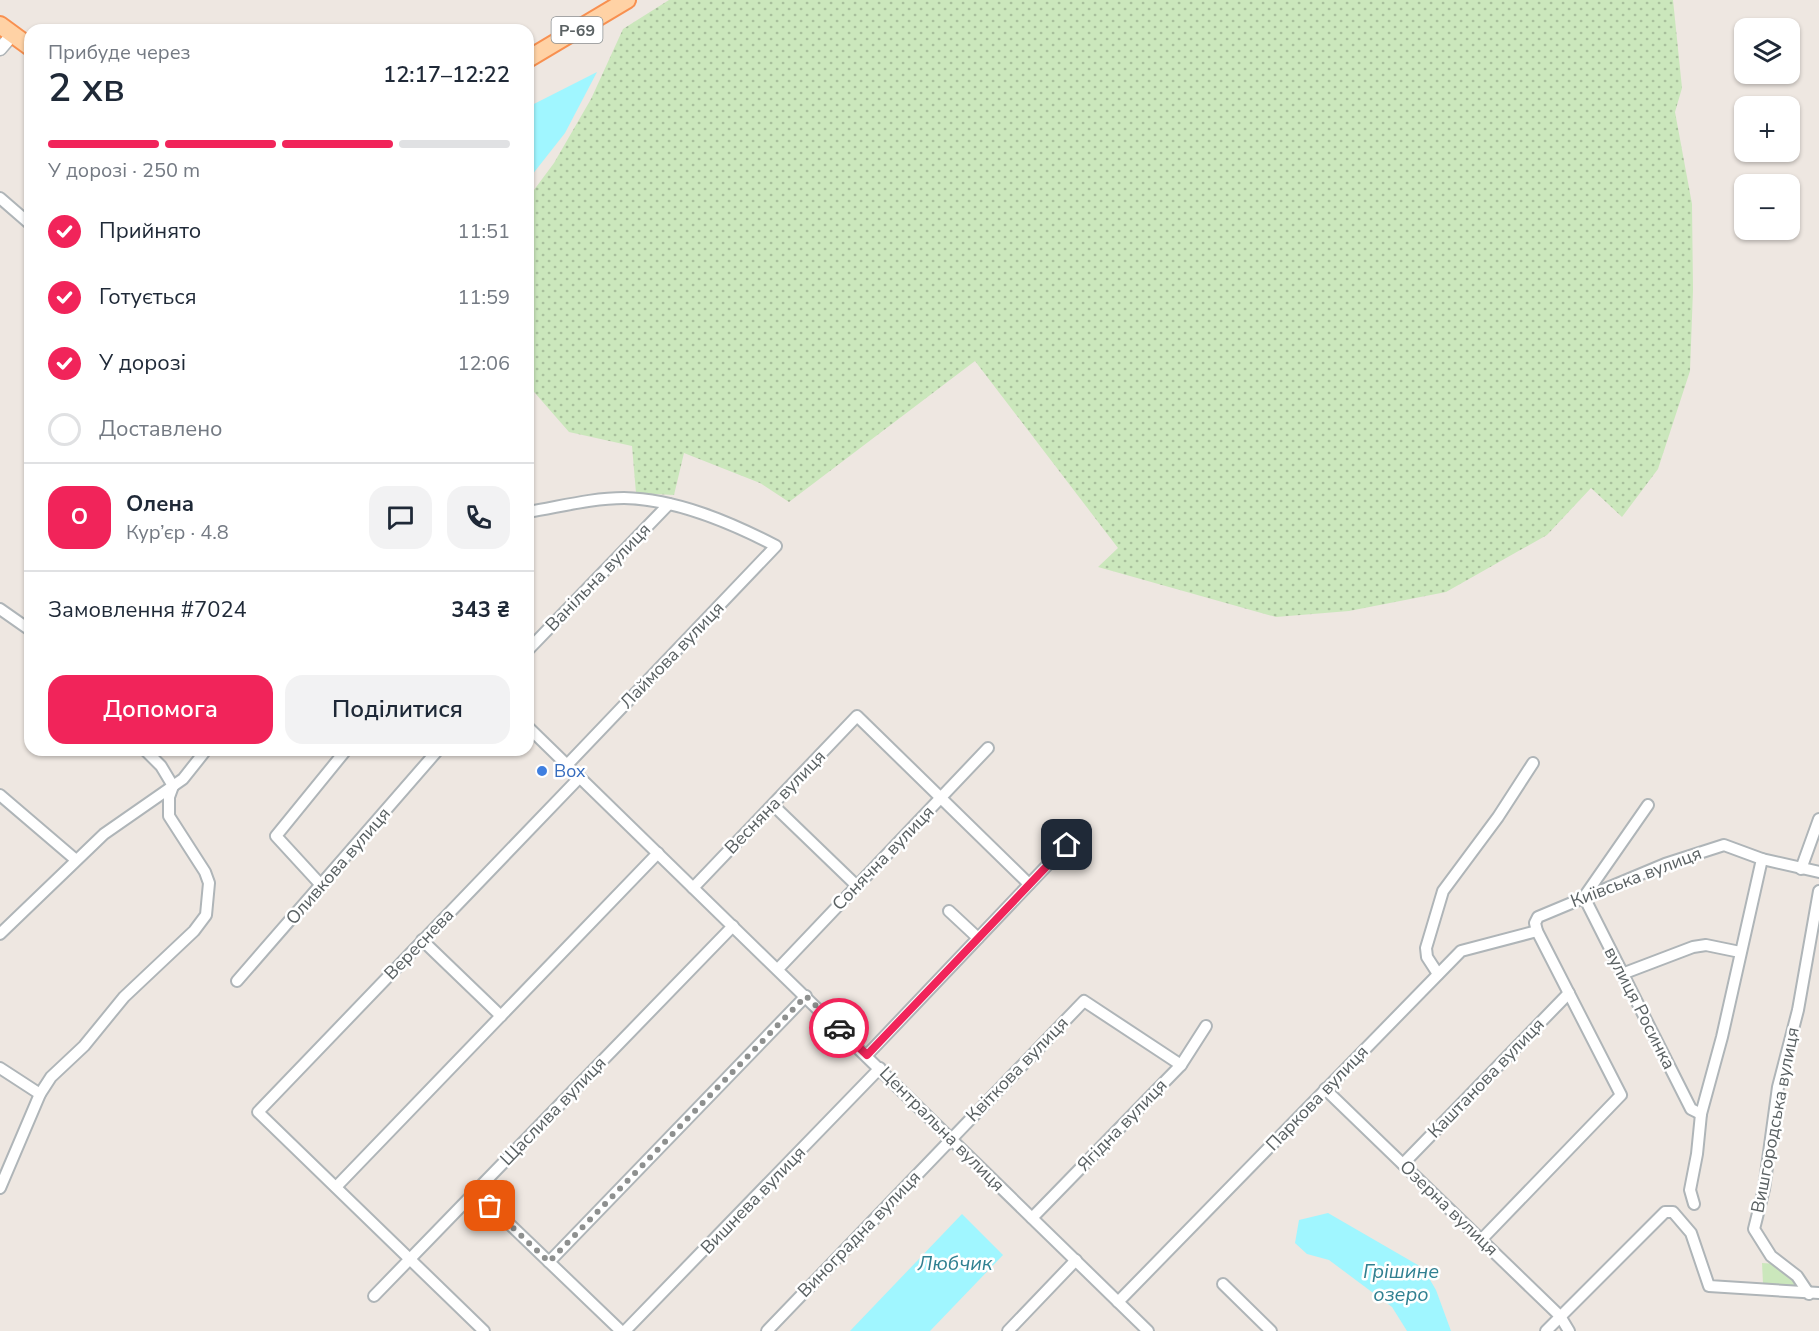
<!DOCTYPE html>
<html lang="uk">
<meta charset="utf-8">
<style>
:root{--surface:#fff;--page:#f2f2f3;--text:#1f2937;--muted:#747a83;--line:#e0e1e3;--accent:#f1245a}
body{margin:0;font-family:"Nunito Sans",sans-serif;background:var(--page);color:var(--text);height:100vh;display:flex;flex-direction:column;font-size:22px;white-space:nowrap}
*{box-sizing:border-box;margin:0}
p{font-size:20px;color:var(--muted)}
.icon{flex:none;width:33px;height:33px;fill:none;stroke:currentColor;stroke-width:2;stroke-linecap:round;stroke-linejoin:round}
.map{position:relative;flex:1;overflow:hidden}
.sheet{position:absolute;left:24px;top:24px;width:510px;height:732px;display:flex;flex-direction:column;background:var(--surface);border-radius:18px;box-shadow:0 2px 4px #0004}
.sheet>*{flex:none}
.controls{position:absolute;left:1734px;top:18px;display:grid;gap:12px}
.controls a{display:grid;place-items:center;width:66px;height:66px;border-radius:12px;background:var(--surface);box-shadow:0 2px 4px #0004;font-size:30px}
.pin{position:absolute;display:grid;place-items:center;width:51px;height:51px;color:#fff;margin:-26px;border-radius:12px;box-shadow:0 3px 9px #0006}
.courier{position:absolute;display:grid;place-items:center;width:60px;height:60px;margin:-30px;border:4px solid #f1245a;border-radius:50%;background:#fff;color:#222;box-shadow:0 2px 8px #0007}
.overview em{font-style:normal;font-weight:600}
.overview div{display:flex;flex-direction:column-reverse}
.overview{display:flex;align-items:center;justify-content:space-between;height:102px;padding:0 24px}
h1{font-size:39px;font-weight:600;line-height:45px}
.bar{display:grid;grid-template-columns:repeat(4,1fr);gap:9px 6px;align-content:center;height:72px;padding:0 24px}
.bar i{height:8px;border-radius:4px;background:var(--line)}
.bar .active{background:var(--accent)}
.bar p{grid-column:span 4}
.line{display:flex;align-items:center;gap:15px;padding:0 24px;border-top:2px solid var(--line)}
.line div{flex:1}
.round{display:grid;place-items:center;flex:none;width:63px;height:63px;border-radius:18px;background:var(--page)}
ol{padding:0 24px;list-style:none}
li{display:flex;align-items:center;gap:18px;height:66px}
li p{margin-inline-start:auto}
li .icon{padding:6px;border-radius:50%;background:var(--accent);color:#fff;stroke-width:4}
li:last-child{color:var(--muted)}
li i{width:33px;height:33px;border:3px solid var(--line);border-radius:50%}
.action{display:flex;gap:12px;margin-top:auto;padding:12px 24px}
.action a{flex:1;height:69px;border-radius:18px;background:var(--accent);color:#fff;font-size:24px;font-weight:600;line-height:69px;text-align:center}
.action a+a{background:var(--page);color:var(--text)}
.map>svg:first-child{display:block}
</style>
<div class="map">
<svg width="1819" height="1331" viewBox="0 0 1819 1331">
<defs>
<pattern id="grass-dots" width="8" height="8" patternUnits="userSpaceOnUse" patternTransform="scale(1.5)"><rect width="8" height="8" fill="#cbe7bc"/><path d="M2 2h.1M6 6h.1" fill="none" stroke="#a8bf9c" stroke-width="1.8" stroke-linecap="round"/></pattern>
</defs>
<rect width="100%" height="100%" fill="#eee7e1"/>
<path fill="url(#grass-dots)" d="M 669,0 L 1673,0 L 1682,88 L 1675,112 L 1692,204 L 1693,290 L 1690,371 L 1658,469 L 1622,517 L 1591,488 L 1547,535 L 1446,592 L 1349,611 L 1276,617 L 1098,567 L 1118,548 L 975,361 L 789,502 L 760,483 L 684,453 L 674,495 L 636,493 L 632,446 L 569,432 L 528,385 L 528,198 L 554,163 L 591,99 L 623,29 Z"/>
<path fill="#cbe7bc" d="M 1762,1263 L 1777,1264 L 1800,1287 L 1763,1283 Z"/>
<g fill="#a0f6ff">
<path d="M 597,72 L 565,133 L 528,180 L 528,107 Z"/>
<path d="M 1328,1213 L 1423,1268 L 1436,1290 L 1451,1331 L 1407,1331 L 1392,1307 L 1329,1260 L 1307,1254 L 1295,1243 L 1299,1220 Z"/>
<path d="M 962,1214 L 1003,1255 L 930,1331 L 850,1331 Z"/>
</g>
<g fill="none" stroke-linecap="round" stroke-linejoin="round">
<g stroke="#afb5b8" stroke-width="14">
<g id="minor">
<path d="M 0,198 L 30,224"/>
<path d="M 528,512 C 559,507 592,498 624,498 C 676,499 730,522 776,546 L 567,765"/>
<path d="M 0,609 L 30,630"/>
<path d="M 528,650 L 669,504"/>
<path d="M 528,727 L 1148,1331"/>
<path d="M 145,750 L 161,766 L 173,786"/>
<path d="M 0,795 L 76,860"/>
<path d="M 773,805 L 857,886"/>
<path d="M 1648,805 L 1584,897 L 1691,1109 L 1701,1114"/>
<path d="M 1801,869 L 1819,819"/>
<path d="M 321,885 L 276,836 L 346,750"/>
<path d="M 693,888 L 857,716 L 1029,884"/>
<path d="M 949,911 L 978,938"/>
<path d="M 0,934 L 104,834 L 183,779 L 206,750"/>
<path d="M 422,940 L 501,1016"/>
<path d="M 778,969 L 988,748"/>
<path d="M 1438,974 L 1427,957 L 1426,948 L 1443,891 L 1498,817 L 1533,763"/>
<path d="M 1622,974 L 1693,947 L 1706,945 L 1740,952"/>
<path d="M 237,981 L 438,750"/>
<path d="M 867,1055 L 1076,835"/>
<path d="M 0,1068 L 40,1094"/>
<path d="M 1325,1089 L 1560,1316 L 1569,1331"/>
<path d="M 1403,1164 L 1569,993"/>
<path d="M 336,1187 L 658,853"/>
<path d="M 0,1188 L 40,1094 L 51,1077 L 84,1046 L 124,997 L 194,931 L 206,915 L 209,883 L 205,872 L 169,816 L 169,797 L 173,786"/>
<path d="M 476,1192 L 621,1331"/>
<path d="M 1694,1204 L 1690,1190 L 1697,1154 L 1701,1114 L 1722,1037 L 1762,859"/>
<path d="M 1032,1218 L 1181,1065 L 1206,1026"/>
<path d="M 1482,1239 L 1621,1095 L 1537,931 L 1535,923 L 1538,917 L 1665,864 L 1724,845 L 1762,859 L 1819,872"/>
<path d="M 549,1262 L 806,996"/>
<path d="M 1223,1284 L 1271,1331"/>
<path d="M 1809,1294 L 1797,1276 L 1771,1256 L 1754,1229 L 1764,1189 L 1778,1087 L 1798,1010 L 1819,891"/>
<path d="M 374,1296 L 733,926"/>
<path d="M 1118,1302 L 1461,951 L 1537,931"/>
<path d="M 484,1331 L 258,1112 L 580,777"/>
<path d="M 625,1331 L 880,1068"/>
<path d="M 767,1331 L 1084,1001 L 1181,1065"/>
<path d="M 1008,1331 L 1076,1260"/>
<path d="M 1546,1331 L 1665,1212 L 1673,1212 L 1691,1233 L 1709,1286 L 1819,1293"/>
</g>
</g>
<g stroke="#afb5b8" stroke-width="15">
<path id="tertiary" d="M 0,49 L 12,35"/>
</g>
<g stroke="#f89050" stroke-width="20">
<g id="primary">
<path d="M 0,25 L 30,47"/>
<path d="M 528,59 L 627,0"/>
</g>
</g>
<use href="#minor" stroke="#fff" stroke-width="10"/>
<use href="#tertiary" stroke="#fff" stroke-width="12"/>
<use href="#primary" stroke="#ffd2a5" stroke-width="16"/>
</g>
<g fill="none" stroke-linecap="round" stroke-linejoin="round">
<path stroke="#8e908f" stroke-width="6" stroke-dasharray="0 10.8" d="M 490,1206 L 549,1262 L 806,996 L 839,1028"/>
<path stroke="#f1245a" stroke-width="8" d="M 839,1028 L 867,1055 L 1067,845"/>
</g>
<circle fill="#3f7fe0" stroke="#fff" stroke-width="2" cx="542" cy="771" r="6"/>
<g text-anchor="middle" stroke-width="5" stroke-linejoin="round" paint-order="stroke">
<rect fill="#fff" stroke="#8c9092" stroke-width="1.5" x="551.5" y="17" width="51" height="26" rx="4.5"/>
<g font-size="16" font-weight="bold" fill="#5a6163">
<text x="577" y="36">Р-69</text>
</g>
<g font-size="18" fill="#5a6163" stroke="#fff">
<text transform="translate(598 577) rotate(-46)" y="6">Ванільна вулиця</text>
<text transform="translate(672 655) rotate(-46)" y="6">Лаймова вулиця</text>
<text transform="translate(775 802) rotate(-46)" y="6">Весняна вулиця</text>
<text transform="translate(883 858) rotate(-46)" y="6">Сонячна вулиця</text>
<text transform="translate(338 866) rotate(-49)" y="6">Оливкова вулиця</text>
<text transform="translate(1636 877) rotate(-21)" y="6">Київська вулиця</text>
<text transform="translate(419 944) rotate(-46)" y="6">Вереснева</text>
<text transform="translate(1640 1008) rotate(63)" y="6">вулиця Росинка</text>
<text transform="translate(1017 1069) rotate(-46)" y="6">Квіткова вулиця</text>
<text transform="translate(1486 1078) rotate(-46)" y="6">Каштанова вулиця</text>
<text transform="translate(1317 1098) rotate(-46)" y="6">Паркова вулиця</text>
<text transform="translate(553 1111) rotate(-46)" y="6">Щаслива вулиця</text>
<text transform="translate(1775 1120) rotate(-79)" y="6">Вишгородська вулиця</text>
<text transform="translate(1122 1125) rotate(-46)" y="6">Ягідна вулиця</text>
<text transform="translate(942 1129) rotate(45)" y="6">Центральна вулиця</text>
<text transform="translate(753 1200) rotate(-46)" y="6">Вишнева вулиця</text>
<text transform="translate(1449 1208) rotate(44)" y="6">Озерна вулиця</text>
<text transform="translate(859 1234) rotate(-46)" y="6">Виноградна вулиця</text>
</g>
<g font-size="18" fill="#366cbe" stroke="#fff" text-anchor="start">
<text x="554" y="777">Box</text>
</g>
<g font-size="20" font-style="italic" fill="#308091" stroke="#fff">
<text x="955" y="1270">Любчик</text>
<text x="1401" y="1278">Грішине<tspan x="1401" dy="23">озеро</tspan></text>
</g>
</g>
</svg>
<div class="controls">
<a><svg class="icon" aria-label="layers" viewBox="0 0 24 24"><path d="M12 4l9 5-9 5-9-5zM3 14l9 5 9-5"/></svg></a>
<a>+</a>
<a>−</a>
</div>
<div class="pin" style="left:490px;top:1206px;background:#ea580c"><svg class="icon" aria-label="bag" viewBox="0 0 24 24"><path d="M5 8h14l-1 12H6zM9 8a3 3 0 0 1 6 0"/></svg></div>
<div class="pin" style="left:1067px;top:845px;background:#1f2937"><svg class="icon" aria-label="home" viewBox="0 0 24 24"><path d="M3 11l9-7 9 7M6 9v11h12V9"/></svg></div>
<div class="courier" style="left:839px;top:1028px"><svg class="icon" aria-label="car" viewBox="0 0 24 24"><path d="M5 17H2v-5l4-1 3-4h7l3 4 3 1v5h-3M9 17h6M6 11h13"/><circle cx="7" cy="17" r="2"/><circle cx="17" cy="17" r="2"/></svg></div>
<section class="sheet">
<div class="overview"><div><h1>2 хв</h1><p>Прибуде через</p></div><em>12:17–12:22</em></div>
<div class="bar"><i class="active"></i><i class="active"></i><i class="active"></i><i></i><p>У дорозі · 250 m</p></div>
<ol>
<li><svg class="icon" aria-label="check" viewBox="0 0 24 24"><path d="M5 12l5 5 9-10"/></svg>Прийнято<p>11:51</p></li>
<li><svg class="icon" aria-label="check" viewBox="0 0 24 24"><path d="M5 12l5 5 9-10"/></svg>Готується<p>11:59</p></li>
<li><svg class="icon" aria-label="check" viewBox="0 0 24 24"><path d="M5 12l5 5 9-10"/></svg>У дорозі<p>12:06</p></li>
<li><i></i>Доставлено</li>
</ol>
<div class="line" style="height:108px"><b class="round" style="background:var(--accent);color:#fff">О</b><div><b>Олена</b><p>Кур’єр · 4.8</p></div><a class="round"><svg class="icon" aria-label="chat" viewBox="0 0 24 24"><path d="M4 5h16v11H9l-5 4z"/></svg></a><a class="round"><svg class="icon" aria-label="phone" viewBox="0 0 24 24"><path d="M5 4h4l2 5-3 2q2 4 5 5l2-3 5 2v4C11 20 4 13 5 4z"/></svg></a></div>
<div class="line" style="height:78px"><div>Замовлення #7024</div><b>343 ₴</b></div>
<div class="action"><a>Допомога</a><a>Поділитися</a></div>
</section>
</div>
